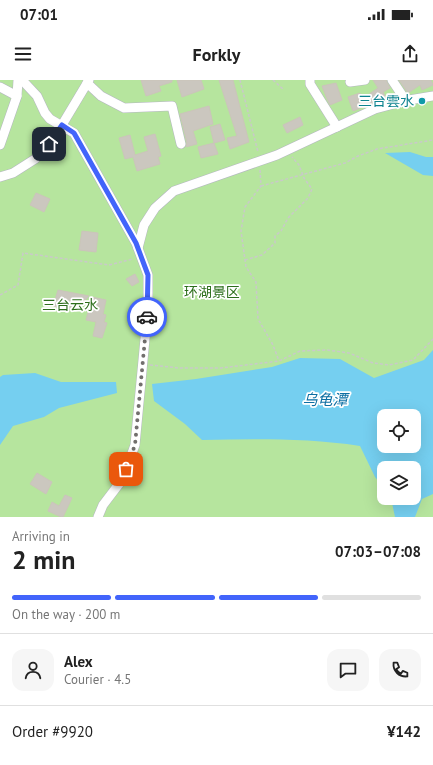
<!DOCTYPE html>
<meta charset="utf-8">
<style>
:root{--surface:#fff;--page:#f6f6f6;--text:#222;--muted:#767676;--line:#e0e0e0;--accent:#4264fb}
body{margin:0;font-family:"PT Sans","Noto Sans SC",sans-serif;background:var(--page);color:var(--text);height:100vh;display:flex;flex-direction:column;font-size:15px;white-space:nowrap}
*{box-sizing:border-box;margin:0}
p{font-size:13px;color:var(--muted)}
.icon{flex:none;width:22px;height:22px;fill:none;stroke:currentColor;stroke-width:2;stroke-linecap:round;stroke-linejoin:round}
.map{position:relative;height:437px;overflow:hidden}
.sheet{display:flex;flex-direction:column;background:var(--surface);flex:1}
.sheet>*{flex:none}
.controls{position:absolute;left:377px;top:329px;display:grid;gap:8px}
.controls a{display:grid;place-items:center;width:44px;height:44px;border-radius:8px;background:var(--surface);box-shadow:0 4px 16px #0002;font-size:20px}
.pin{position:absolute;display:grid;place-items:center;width:34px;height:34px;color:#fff;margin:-17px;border-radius:8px;box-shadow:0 2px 6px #0006}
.courier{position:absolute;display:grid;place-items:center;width:40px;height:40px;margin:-20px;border:3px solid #4264fb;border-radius:50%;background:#fff;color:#222;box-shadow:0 1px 5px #0007}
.headline em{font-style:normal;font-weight:700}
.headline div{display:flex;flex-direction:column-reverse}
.headline{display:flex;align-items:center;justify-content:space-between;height:68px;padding:0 12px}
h1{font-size:26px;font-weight:700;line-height:30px}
.bar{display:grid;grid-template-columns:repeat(4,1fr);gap:6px 4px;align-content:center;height:48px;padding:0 12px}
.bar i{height:5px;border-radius:3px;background:var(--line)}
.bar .on{background:var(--accent)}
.bar p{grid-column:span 4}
.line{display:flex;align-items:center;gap:10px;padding:0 12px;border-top:1px solid var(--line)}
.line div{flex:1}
.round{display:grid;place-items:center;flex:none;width:42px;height:42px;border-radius:12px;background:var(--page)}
.status{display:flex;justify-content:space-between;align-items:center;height:28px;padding:0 20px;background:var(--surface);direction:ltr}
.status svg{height:11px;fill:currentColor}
header{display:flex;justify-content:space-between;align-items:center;height:52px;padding:0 12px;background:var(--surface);font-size:18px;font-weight:700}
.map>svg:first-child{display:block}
</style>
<div class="status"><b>07:01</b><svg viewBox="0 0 49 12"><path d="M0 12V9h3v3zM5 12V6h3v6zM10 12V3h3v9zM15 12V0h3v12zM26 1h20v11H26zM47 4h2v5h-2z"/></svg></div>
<header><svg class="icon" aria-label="menu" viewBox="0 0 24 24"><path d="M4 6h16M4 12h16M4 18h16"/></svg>Forkly<svg class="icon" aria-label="share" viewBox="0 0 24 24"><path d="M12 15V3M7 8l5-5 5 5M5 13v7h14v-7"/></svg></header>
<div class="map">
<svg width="433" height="437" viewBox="0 0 433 437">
<rect width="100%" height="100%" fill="#efe9e1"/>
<path fill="#b6e59e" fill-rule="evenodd" d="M 0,0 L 433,0 L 433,437 L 0,437 ZM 384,336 L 414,336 L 414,366 L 384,366 ZM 384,388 L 414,388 L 414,418 L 384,418 Z"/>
<g fill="#75cff0" fill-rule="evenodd">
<path d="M 410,72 L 426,77 L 433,77 L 433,96 L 423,95 L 385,73 Z"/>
<path d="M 433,270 L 433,414 L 422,419 L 415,437 L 395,437 L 391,418 L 414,418 L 414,388 L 384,388 L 384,408 L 375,397 L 360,366 C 308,358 255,359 202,360 L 185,344 L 154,321 L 152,304 L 196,299 L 272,287 L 300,278 L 340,279 L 374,298 L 424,280 ZM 384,336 L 414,336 L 414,366 L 384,366 Z"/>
<path d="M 35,293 L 61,302 L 116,302 L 117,313 L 59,328 L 44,337 L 13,346 L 0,365 L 0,297 L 3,295 Z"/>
</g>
<g fill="#cbc7bf" stroke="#cbc5ba">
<path d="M 141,0 L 172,0 L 172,2 L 159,6 L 161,11 L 146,16 Z"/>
<path d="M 177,0 L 201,0 L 204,9 L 182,17 Z"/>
<path d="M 219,0 L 233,0 L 249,62 L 230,69 L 227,58 L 237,56 Z"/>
<path d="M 373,0 L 386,0 L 390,8 L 383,12 L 387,20 L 373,23 L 353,31 L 348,17 L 360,13 L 362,19 L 378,8 Z"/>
<path d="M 399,0 L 431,0 L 433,5 L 422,10 L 420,5 L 408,13 Z"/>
<path d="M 336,3 L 342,20 L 330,25 L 327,19 L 322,6 Z"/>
<path d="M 209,26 L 213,44 L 193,51 L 197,64 L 186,67 L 187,63 L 180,34 Z"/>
<path d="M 300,37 L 303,45 L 287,53 L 283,45 Z"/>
<path d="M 220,44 L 225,60 L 214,63 L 210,47 Z"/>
<path d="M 155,54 L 161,76 L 158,77 L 160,84 L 137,91 L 133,77 L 125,79 L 119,58 L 130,55 L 135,75 L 148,71 L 144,57 Z"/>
<path d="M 214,63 L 218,74 L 201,78 L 198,67 Z"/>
<path d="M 36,113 L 50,119 L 44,132 L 30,125 Z"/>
<path d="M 82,151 L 98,153 L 96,172 L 79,170 Z"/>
<path d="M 135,194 L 139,202 L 132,206 L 126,199 Z"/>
<path d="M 58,210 L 89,216 L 80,226 L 72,225 L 70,230 L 53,226 Z"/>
<path d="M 92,217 L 106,220 L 103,234 L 106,235 L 104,242 L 107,243 L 102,258 L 93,256 L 96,242 L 86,240 Z"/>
<path d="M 37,393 L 52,402 L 46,414 L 30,404 Z"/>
<path d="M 65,415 L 72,418 L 63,437 L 61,437 L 48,431 L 52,422 L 59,426 Z"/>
</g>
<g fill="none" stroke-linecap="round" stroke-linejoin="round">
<g stroke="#b4b7c1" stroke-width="10">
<g id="minor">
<path d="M 22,0 L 37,16 L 45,33 L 50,39 L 74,53 L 136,163 L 148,195 L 148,227 L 135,365 L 122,400 L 103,425 L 98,437"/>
<path d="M 310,0 L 310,4 L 337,47"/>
<path d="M 392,0 L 406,21"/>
<path d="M 350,2 L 365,0"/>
<path d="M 87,3 L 101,16 L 124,28 L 172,26 L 181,64"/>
<path d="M 0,7 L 17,16"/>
<path d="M 0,65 L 17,16 L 18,0"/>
<path d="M 0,97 L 13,93 L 35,79 L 49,64 L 62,45 L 89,0"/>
<path d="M 138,168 L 144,145 L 155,128 L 174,111 L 277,75 L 375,29 L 409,20 L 433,16"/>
</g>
</g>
<g stroke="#c9c9c9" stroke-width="1.5" stroke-dasharray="3 2" stroke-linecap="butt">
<path d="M 240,0 L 258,72"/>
<path d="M 273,0 L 284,10"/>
<path d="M 260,90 L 261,106 L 245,127 L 241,151 L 246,187 L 256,202 L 258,239 L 273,265 L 279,281"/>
<path d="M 261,106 L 345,83 L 358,76 L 377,69 L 433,60"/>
<path d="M 245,180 L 262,175 L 275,163 L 275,156 L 281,151 L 288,138 L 308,118 L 312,109 L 304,98 L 299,85 L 292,77"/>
<path d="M 0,215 L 18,205 L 23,173 L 109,185 L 133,179"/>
<path d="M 150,285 L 179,288 L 221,288 L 279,281 L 300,271 L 327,270 L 349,273 L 373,283 L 389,285 L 413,280 L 433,259"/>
</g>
<use href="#minor" stroke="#fff" stroke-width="9"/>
</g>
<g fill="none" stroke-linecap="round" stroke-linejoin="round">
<path stroke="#726f6d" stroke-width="4" stroke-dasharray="0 7.2" d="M 126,389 L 135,365 L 147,237"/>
<path stroke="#4264fb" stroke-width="5" d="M 49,64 L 62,45 L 74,53 L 136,163 L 148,195 L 147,237"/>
</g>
<circle fill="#0f9aa8" stroke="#fff" stroke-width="1.5" cx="422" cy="21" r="4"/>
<g text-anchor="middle" stroke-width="3.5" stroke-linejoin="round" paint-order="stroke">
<g font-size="14" fill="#0d838f" stroke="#fff" text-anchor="end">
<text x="414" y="26">三台雲水</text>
</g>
<g font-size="14" fill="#2c6e1b" stroke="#fff">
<text x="212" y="217">环湖景区</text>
<text x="70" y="230">三台云水</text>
</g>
<g font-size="15" font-style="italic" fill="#0d6fa3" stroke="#fff">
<text x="325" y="325">乌龟潭</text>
</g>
</g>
</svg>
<div class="controls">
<a><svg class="icon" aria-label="locate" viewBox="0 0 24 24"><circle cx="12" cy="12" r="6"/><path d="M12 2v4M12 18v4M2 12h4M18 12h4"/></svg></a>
<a><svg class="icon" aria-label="layers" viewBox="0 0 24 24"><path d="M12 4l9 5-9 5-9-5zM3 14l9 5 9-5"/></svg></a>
</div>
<div class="pin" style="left:126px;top:389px;background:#ea580c"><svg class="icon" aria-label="bag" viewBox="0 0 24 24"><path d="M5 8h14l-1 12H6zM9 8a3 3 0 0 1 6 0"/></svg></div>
<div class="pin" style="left:49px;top:64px;background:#1f2937"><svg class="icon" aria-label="home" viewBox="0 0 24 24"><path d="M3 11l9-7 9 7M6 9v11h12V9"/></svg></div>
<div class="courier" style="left:147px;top:237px"><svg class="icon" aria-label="car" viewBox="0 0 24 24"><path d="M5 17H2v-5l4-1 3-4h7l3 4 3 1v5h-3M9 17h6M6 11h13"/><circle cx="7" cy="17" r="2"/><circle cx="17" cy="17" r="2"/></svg></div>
</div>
<section class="sheet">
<div class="headline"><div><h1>2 min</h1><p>Arriving in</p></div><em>07:03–07:08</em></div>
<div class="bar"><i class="on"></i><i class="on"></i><i class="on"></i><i></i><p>On the way · 200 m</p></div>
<div class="line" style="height:72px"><a class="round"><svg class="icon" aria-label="person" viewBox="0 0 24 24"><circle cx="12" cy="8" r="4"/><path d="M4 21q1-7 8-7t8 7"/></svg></a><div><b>Alex</b><p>Courier · 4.5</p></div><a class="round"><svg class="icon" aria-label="chat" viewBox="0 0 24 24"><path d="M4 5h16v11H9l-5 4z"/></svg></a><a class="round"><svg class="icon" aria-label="phone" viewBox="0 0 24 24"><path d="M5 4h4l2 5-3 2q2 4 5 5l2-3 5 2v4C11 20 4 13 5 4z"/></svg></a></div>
<div class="line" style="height:52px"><div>Order #9920</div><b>¥142</b></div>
</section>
